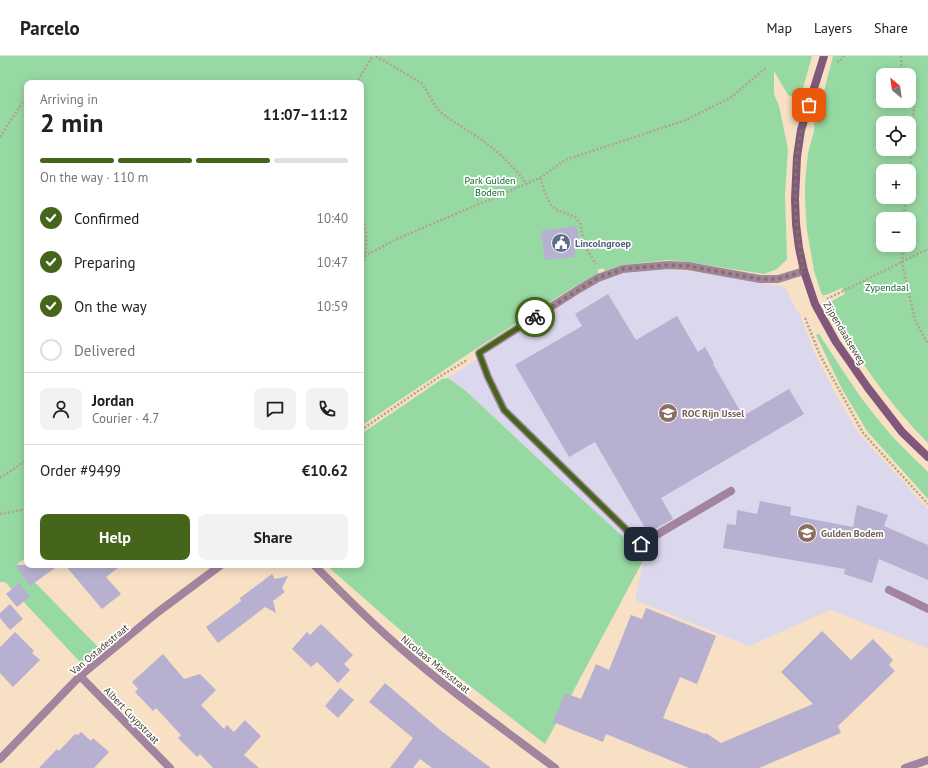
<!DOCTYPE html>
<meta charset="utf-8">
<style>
:root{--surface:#fff;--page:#f2f2f2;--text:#202124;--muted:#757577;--line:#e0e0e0;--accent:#45651b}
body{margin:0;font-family:"PT Sans",sans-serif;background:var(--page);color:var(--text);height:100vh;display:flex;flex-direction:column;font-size:15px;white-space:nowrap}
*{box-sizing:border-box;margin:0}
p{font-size:13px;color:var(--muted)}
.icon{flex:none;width:22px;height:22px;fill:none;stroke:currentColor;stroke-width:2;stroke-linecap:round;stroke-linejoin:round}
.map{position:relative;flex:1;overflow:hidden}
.panel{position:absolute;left:24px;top:24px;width:340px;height:488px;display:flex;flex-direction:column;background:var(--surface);border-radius:8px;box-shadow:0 2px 10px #0003}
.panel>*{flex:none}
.needle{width:26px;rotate:331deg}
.fabs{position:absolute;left:876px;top:12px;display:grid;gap:8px}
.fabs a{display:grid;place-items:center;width:40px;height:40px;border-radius:8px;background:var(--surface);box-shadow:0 2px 10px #0003;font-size:20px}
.pin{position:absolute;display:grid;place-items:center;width:34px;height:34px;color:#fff;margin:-17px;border-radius:8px;box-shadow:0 2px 6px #0006}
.courier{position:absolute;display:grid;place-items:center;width:40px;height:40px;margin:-20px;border:3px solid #45651b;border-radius:50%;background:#fff;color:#222;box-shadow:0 1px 5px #0007}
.headline em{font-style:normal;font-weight:600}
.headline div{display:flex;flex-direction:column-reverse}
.headline{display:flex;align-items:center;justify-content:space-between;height:68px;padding:0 16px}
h1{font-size:26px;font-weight:600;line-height:30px}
.bar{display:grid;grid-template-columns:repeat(4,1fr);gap:6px 4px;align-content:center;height:48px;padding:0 16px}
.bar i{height:5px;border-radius:3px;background:var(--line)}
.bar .selected{background:var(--accent)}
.bar p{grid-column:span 4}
.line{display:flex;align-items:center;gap:10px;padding:0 16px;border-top:1px solid var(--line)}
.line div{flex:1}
.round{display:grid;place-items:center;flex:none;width:42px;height:42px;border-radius:8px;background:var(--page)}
ol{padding:0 16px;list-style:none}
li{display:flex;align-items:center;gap:12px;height:44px}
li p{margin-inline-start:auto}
li .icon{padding:4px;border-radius:50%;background:var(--accent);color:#fff;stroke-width:4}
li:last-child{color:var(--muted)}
li i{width:22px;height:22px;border:2px solid var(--line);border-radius:50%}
.action{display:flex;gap:8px;margin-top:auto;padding:8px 16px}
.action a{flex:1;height:46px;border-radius:8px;background:var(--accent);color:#fff;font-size:16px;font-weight:600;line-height:46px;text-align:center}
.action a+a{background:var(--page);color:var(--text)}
header{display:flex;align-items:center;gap:24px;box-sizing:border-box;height:56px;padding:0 20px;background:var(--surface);border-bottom:1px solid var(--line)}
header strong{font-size:19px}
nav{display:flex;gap:22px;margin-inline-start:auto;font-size:14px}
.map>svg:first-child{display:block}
</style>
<header>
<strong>Parcelo</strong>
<nav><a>Map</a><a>Layers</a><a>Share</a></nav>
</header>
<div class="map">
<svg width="928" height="712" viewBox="0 0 928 712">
<rect width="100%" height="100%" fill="#f7e0c4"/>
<path fill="#dbd7ed" d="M 668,213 L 688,215 L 760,226 L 781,230 L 786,233 L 797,256 L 799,256 L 813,294 L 835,337 L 859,378 L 928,453 L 928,592 L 830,554 L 749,590 L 635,544 L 644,501 L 628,490 L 562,425 L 466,335 L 448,322 L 581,236 L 601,225 L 625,217 L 651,214 Z"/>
<g fill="#97d9a3" fill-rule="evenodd">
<path d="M 0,0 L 812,0 L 801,39 L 794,41 L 788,39 L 774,15 L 774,38 L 779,50 L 788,93 L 785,138 L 787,203 L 777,213 L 764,218 L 688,206 L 668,204 L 622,209 L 605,215 L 603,212 L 597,214 L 599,217 L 577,229 L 471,296 L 361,370 L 361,27 L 27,27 L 27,501 L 17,508 L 98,591 L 81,607 L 5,526 L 0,526 Z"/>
<path d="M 833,0 L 928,0 L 928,387 C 888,347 856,300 828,252 L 830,246 L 845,238 L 842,232 L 826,239 L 822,239 L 814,215 L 807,174 L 805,145 L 805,127 L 808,97 L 814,75 L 815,60 L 821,47 ZM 883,19 L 909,19 L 909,45 L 883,45 ZM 883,67 L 909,67 L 909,93 L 883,93 ZM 883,115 L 909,115 L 909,141 L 883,141 ZM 883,163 L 909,163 L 909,189 L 883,189 Z"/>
<path d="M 819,278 C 839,308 857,339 881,367 C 895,385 912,400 928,416 L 928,443 L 867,375 L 842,333 L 816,279 Z"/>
<path d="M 448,322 L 466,335 L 562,425 L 645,501 L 545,688 L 422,593 L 326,509 L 361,509 L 361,378 L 442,323 Z"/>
</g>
<g fill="#b7b0d0">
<path d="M 577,170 L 579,188 L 575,188 L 575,201 L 545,204 L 541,175 Z"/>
<path d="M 608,238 L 636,284 L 677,260 L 698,296 L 705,291 L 714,307 L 713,308 L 743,360 L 789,333 L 804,358 L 661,442 L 673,463 L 648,477 L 595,386 L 569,401 L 515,309 L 582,270 L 575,258 Z"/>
<path d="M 760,445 L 791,451 L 790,459 L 853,471 L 857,449 L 888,459 L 884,470 L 928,489 L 928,524 L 879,503 L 872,527 L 844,518 L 845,513 L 723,492 L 727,468 L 736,469 L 737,454 L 757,458 Z"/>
<path d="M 15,509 L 59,509 L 30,530 Z"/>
<path d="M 65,509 L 122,509 L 106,521 L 121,538 L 102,553 Z"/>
<path d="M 272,518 L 275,523 L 288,520 L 282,532 L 285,536 L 273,545 L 276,557 L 265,551 L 218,587 L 206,571 L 241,545 L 240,542 Z"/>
<path d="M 19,527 L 30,540 L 17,551 L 6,538 Z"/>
<path d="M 10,548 L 23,563 L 10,574 L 0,562 L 0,557 Z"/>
<path d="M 646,552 L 716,580 L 697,628 L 680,621 L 663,662 L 705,678 L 706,677 L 721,687 L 813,648 L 781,616 L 822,575 L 851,604 L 873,583 L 893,604 L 889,609 L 895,615 L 838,670 L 841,677 L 759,712 L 689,712 L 606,678 L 603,686 L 553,666 L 565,637 L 581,643 L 596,608 L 609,614 L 631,559 L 642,563 Z"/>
<path d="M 321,568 L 353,599 L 344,608 L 350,614 L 338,627 L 317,606 L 311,611 L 292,593 L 307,576 L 310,579 Z"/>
<path d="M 15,576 L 34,595 L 32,597 L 40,604 L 13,631 L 0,617 L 0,591 Z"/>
<path d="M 163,598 L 184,623 L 200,618 L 216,634 L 201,649 L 224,673 L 227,669 L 234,676 L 245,664 L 261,680 L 244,699 L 259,712 L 213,712 L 200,698 L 197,701 L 178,682 L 181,679 L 156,652 L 153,655 L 135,636 L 138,633 L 132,626 Z"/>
<path d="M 385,627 L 440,674 L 491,712 L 432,712 L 420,703 L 413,712 L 390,712 L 413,682 L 369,646 Z"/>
<path d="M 340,632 L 354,644 L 338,662 L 325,650 Z"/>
<path d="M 81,676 L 91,685 L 93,682 L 109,696 L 94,712 L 39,712 L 57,693 L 59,695 L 75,678 L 78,679 Z"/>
</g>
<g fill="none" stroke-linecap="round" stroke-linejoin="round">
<g stroke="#b4a38d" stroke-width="2.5" stroke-dasharray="2 2" stroke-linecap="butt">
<path d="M 376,0 L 421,27 C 430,37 433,51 444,59 C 459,70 476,79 490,90 C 504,101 516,114 527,128"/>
<path d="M 901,0 L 902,19"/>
<path d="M 837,6 L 840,5 L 844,0"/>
<path d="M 356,27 L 373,0"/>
<path d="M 0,81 L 24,44"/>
<path d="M 909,115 L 911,103 L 914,51 L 909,41"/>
<path d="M 540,122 L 547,142 L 551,149 L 557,154 L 575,161 L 580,167 L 585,191 L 596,208"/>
<path d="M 361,156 C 368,176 368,194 361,214"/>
<path d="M 904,163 L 905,141"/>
<path d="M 903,189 L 902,206 L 915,264 L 928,288"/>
<path d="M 361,202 L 397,183 L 540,122 L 565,104 L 686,64 L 730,42 L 767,11"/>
<path d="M 827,243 L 928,193"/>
<path d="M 805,262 L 820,299 L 863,377 L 928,448"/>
<path d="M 361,374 L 439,321 L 467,304"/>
<path d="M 0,422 L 27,404"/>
<path d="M 0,458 L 27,453"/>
</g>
<g stroke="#a2849e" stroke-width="8">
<path d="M 731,435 L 641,488 L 504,354 L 488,321 L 479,297 L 579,233 L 598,222 L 623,213 L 668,209 L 688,210 L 760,223 L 778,223 L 804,215"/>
<path d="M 889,534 L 928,553"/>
</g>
<g stroke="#a2849e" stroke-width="8">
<path d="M 314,509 C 341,536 368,564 397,589 C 447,633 502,672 555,712"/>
<path d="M 80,620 L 170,712"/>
<path d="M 0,703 L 80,620 L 158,556 L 221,509"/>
<path d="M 905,712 L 928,704"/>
</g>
<path stroke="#81577c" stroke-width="8" d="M 824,0 L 801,74 L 797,101 L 795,143 L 796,168 L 799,192 L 804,215 L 815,248 L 836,286 L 868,332 L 902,376 L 928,401"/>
</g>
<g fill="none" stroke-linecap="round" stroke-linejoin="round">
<path stroke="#827463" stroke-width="4" stroke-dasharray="0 7.2" d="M 535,261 L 598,222 L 623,213 L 668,209 L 688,210 L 760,223 L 778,223 L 804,215 C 794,169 792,121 801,75 C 803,66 806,57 809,49"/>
<path stroke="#45651b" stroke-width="5" d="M 535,261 L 479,297 L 488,321 L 504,354 L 641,488"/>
</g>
<defs>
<g id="civic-disc" transform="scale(1)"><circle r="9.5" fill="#5c6f8a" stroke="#fff"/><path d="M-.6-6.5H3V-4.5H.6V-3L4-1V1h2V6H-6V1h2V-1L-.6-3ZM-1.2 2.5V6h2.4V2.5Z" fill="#fff"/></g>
<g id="university-disc" transform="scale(1)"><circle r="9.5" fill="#8d6e63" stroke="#fff"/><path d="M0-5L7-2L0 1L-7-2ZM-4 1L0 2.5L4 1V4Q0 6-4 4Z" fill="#fff"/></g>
<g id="school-disc" transform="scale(1)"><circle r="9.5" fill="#8d6e63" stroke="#fff"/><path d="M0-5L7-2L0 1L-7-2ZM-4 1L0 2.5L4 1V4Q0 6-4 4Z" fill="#fff"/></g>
</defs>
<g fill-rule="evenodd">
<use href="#civic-disc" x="561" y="187"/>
<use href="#university-disc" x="668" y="357"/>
<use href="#school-disc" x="807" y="477"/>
</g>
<g text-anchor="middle" stroke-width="3.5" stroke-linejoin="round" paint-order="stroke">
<g font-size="10" fill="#12652e" stroke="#fff">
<text x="490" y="128">Park Gulden<tspan x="490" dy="12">Bodem</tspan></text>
<text x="887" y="235">Zypendaal</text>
</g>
<g font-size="10" font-weight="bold" fill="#4e5e75" stroke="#fff" text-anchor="start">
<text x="575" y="191">Lincolngroep</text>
</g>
<g font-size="10" fill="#433a2f" stroke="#fff">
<text transform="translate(845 277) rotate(59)" y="4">Zijpendaalseweg</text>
<text transform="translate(99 593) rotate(-40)" y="4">Van Ostadestraat</text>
<text transform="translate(436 608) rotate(39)" y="4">Nicolaas Maesstraat</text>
<text transform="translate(132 659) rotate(46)" y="4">Albert Cuypstraat</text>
</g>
<g font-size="10" font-weight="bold" fill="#785e54" stroke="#fff" text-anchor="start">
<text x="682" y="361">ROC Rijn IJssel</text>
<text x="821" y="481">Gulden Bodem</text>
</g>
</g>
</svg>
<div class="fabs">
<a><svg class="needle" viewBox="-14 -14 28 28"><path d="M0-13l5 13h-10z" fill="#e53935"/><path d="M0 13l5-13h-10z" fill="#757577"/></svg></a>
<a><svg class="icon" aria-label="locate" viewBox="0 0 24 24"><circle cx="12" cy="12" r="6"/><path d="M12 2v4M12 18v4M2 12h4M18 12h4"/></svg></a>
<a>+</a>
<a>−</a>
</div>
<div class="pin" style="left:809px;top:49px;background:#ea580c"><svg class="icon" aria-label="bag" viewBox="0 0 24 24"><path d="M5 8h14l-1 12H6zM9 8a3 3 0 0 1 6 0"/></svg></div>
<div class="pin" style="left:641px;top:488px;background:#1f2937"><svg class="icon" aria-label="home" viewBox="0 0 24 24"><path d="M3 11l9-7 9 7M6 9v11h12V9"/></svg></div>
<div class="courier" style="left:535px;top:261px"><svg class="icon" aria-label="bike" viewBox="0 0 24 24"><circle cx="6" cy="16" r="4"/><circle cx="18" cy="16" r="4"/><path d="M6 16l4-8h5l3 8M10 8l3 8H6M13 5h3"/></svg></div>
<section class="panel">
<div class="headline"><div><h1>2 min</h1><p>Arriving in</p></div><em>11:07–11:12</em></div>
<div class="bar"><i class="selected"></i><i class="selected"></i><i class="selected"></i><i></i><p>On the way · 110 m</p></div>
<ol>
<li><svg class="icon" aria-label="check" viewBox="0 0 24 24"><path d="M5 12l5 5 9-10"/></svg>Confirmed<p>10:40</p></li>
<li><svg class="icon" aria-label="check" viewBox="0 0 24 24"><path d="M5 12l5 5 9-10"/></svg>Preparing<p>10:47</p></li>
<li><svg class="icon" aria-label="check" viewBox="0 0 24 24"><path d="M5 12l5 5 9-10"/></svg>On the way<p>10:59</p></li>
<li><i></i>Delivered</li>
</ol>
<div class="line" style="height:72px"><a class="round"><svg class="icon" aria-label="person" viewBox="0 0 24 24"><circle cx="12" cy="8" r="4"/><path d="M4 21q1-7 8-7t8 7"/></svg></a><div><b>Jordan</b><p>Courier · 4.7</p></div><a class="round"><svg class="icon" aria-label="chat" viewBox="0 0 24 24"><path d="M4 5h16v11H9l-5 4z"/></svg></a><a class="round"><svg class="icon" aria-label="phone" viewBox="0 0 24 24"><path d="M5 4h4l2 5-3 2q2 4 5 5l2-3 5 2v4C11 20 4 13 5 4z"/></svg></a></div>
<div class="line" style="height:52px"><div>Order #9499</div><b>€10.62</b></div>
<div class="action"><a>Help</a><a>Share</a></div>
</section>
</div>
